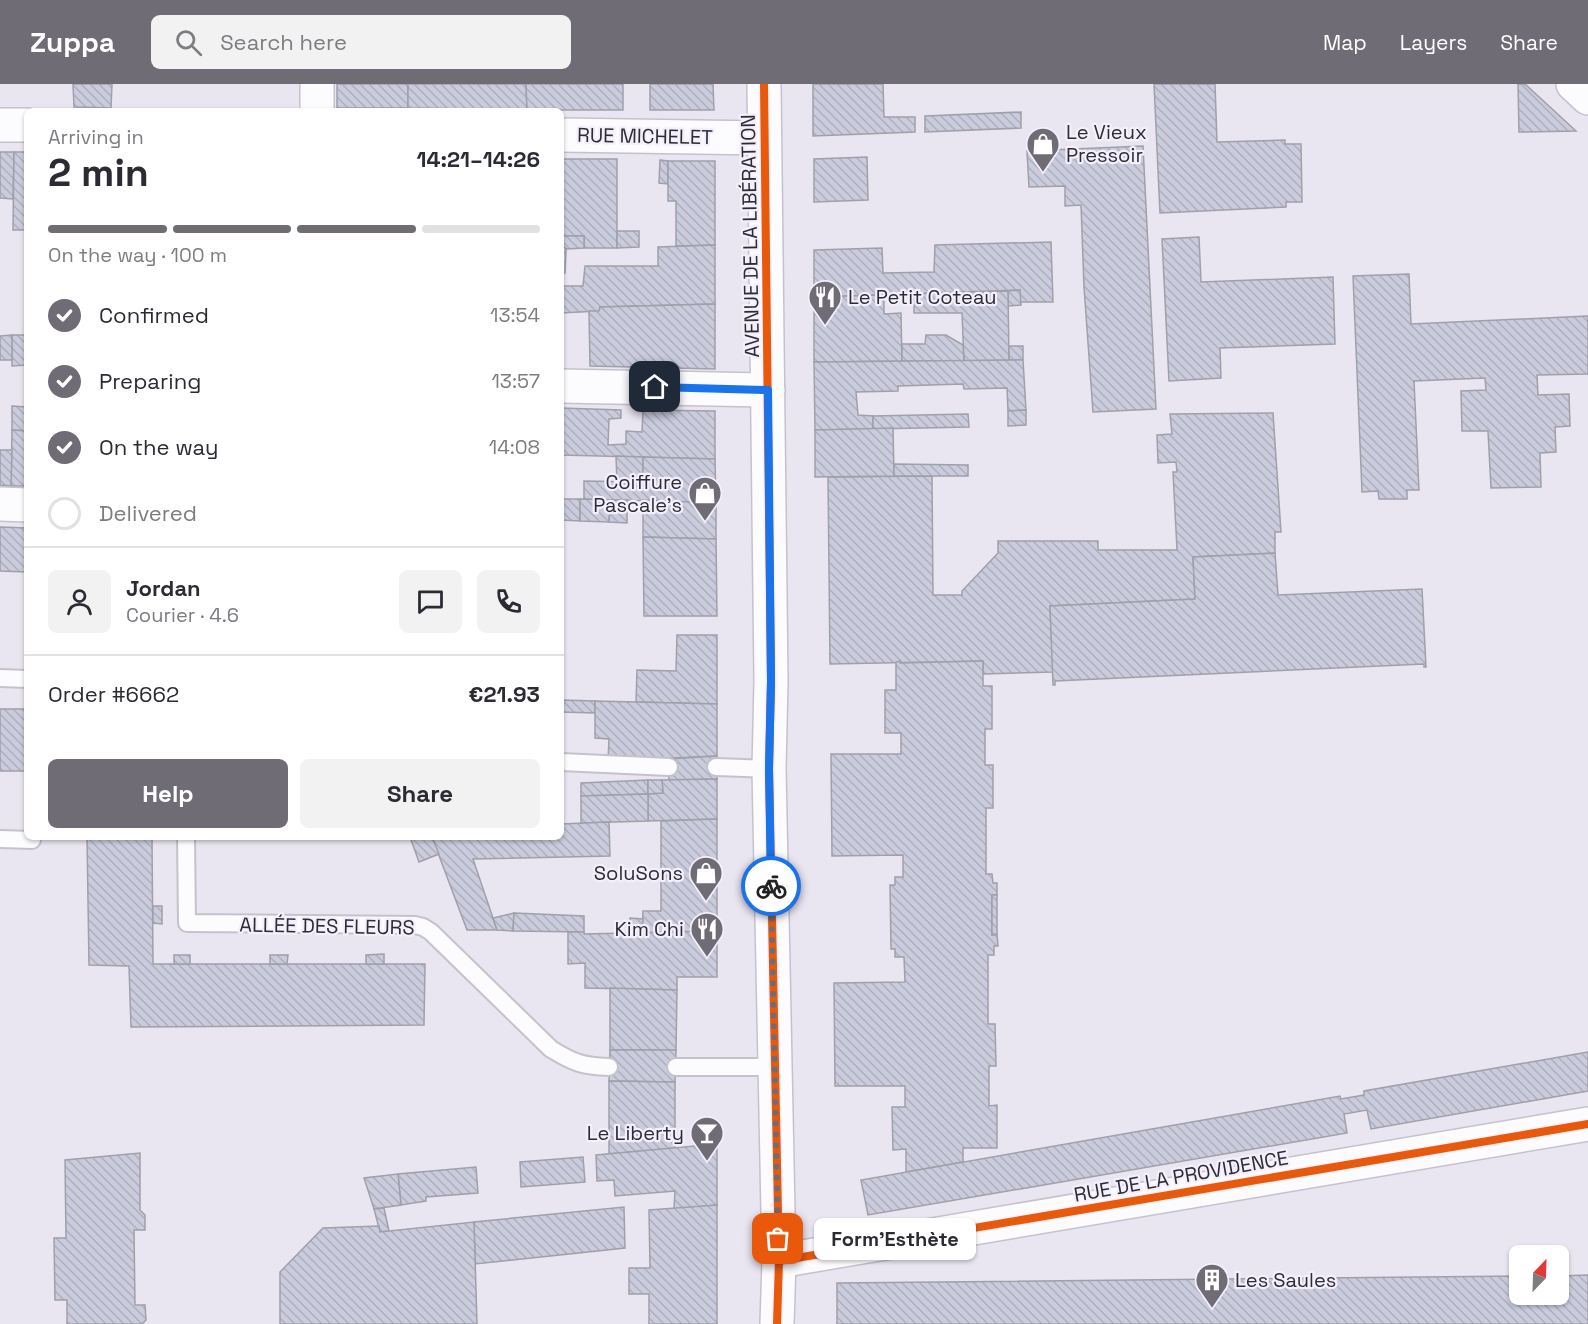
<!DOCTYPE html>
<meta charset="utf-8">
<style>
:root{--surface:#fff;--page:#f2f2f3;--text:#2b2b33;--muted:#7c7c81;--line:#e1e1e2;--accent:#6f6c76}
body{margin:0;font-family:"Space Grotesk",sans-serif;background:var(--page);color:var(--text);height:100vh;display:flex;flex-direction:column;font-size:22px;white-space:nowrap}
*{box-sizing:border-box;margin:0}
p{font-size:20px;color:var(--muted)}
.icon{flex:none;width:33px;height:33px;fill:none;stroke:currentColor;stroke-width:2;stroke-linecap:round;stroke-linejoin:round}
.map{position:relative;flex:1;overflow:hidden}
.sheet{position:absolute;left:24px;top:24px;width:540px;height:732px;display:flex;flex-direction:column;background:var(--surface);border-radius:9px;box-shadow:0 2px 4px #0004}
.sheet>*{flex:none}
.needle{width:39px;rotate:23deg}
.fabs{position:absolute;left:1509px;top:1161px;display:grid;gap:12px}
.fabs a{display:grid;place-items:center;width:60px;height:60px;border-radius:9px;background:var(--surface);box-shadow:0 2px 4px #0004;font-size:30px}
.pin{position:absolute;display:grid;place-items:center;width:51px;height:51px;color:#fff;margin:-26px;border-radius:12px;box-shadow:0 3px 9px #0006}
.courier{position:absolute;display:grid;place-items:center;width:60px;height:60px;margin:-30px;border:4px solid #1a73e8;border-radius:50%;background:#fff;color:#222;box-shadow:0 2px 8px #0007}
.bubble{position:absolute;height:42px;border-radius:9px;background:var(--surface);box-shadow:0 2px 4px #0004;font-size:20px;font-weight:700;line-height:42px;text-align:center}
.headline em{font-style:normal;font-weight:700}
.headline div{display:flex;flex-direction:column-reverse}
.headline{display:flex;align-items:center;justify-content:space-between;height:102px;padding:0 24px}
h1{font-size:39px;font-weight:700;line-height:45px}
.bar{display:grid;grid-template-columns:repeat(4,1fr);gap:9px 6px;align-content:center;height:72px;padding:0 24px}
.bar i{height:8px;border-radius:4px;background:var(--line)}
.bar .on{background:var(--accent)}
.bar p{grid-column:span 4}
.line{display:flex;align-items:center;gap:15px;padding:0 24px;border-top:2px solid var(--line)}
.line div{flex:1}
.round{display:grid;place-items:center;flex:none;width:63px;height:63px;border-radius:9px;background:var(--page)}
ol{padding:0 24px;list-style:none}
li{display:flex;align-items:center;gap:18px;height:66px}
li p{margin-inline-start:auto}
li .icon{padding:6px;border-radius:50%;background:var(--accent);color:#fff;stroke-width:4}
li:last-child{color:var(--muted)}
li i{width:33px;height:33px;border:3px solid var(--line);border-radius:50%}
.button{display:flex;gap:12px;margin-top:auto;padding:12px 24px}
.button a{flex:1;height:69px;border-radius:9px;background:var(--accent);color:#fff;font-size:24px;font-weight:700;line-height:69px;text-align:center}
.button a+a{background:var(--page);color:var(--text)}
header{display:flex;align-items:center;gap:36px;box-sizing:border-box;height:84px;padding:0 30px;background:var(--accent);color:#fff}
header strong{font-size:28px}
nav{display:flex;gap:33px;margin-inline-start:auto;font-size:21px}
.search{width:420px;height:54px;background:var(--page);display:flex;align-items:center;gap:15px;box-sizing:border-box;padding:0 21px;border-radius:9px;color:var(--muted);font-size:22px}
.map>svg:first-child{display:block}
</style>
<header>
<strong>Zuppa</strong>
<div class="search"><svg class="icon" aria-label="search" viewBox="0 0 24 24"><circle cx="10" cy="10" r="6"/><path d="M15 15l6 6"/></svg>Search here</div>
<nav><a>Map</a><a>Layers</a><a>Share</a></nav>
</header>
<div class="map">
<svg width="1588" height="1240" viewBox="0 0 1588 1240">
<defs>
<pattern id="building-back-hatch" width="6" height="6" patternUnits="userSpaceOnUse" patternTransform="scale(1.5)"><rect width="6" height="6" fill="#caccdd"/><path d="M-1 5l2 2M0 0l6 6M5-1l2 2" fill="none" stroke="#aeafbe"/></pattern>
</defs>
<rect width="100%" height="100%" fill="#e9e6f2"/>
<g fill="url(#building-back-hatch)" stroke="#a0a0a9" stroke-width="1.5">
<path d="M 73,0 L 112,0 L 111,24 L 74,23 Z"/>
<rect x="337" y="0" width="71" height="24"/>
<path d="M 408,0 L 526,0 L 527,26 L 408,24 Z"/>
<path d="M 526,0 L 623,0 L 623,26 L 527,26 Z"/>
<path d="M 650,0 L 713,0 L 714,26 L 650,26 Z"/>
<path d="M 813,0 L 883,0 L 884,33 L 915,33 L 915,48 L 813,52 Z"/>
<path d="M 1154,0 L 1215,0 L 1217,58 L 1285,56 L 1285,60 L 1301,60 L 1302,118 L 1286,118 L 1286,123 L 1160,129 Z"/>
<path d="M 1518,0 L 1525,0 L 1576,47 L 1519,48 Z"/>
<path d="M 1021,28 L 1021,44 L 925,48 L 925,32 Z"/>
<path d="M 1143,62 L 1156,325 L 1093,328 L 1084,203 L 1081,121 L 1065,122 L 1065,102 L 1029,103 L 1027,67 Z"/>
<path d="M 0,68 L 14,68 L 13,115 L 0,114 Z"/>
<path d="M 14,68 L 27,68 L 27,146 L 13,146 Z"/>
<path d="M 867,73 L 868,116 L 814,118 L 814,75 Z"/>
<path d="M 561,75 L 617,75 L 617,164 L 584,164 L 584,152 L 563,152 L 563,130 L 561,130 Z"/>
<path d="M 660,76 L 668,77 L 668,100 L 659,99 Z"/>
<path d="M 668,77 L 715,77 L 715,161 L 676,162 L 676,117 L 668,117 Z"/>
<path d="M 617,147 L 639,147 L 639,163 L 617,164 Z"/>
<path d="M 561,152 L 584,152 L 584,164 L 566,165 L 561,160 Z"/>
<path d="M 1199,153 L 1201,198 L 1333,193 L 1335,260 L 1220,264 L 1221,294 L 1169,297 L 1162,155 Z"/>
<path d="M 1051,158 L 1053,218 L 1020,218 L 1020,206 L 814,213 L 814,166 L 882,164 L 883,189 L 934,188 L 935,161 Z"/>
<path d="M 561,160 L 566,165 L 565,189 L 561,189 Z"/>
<path d="M 715,161 L 715,220 L 600,223 L 599,227 L 561,229 L 561,202 L 583,202 L 585,182 L 658,182 L 658,163 Z"/>
<path d="M 1409,190 L 1411,240 L 1588,232 L 1588,290 L 1537,291 L 1538,311 L 1569,310 L 1570,342 L 1555,343 L 1556,368 L 1540,369 L 1541,403 L 1491,404 L 1488,347 L 1462,347 L 1461,307 L 1486,306 L 1485,294 L 1414,297 L 1419,406 L 1407,406 L 1407,415 L 1379,415 L 1378,407 L 1362,408 L 1353,192 Z"/>
<path d="M 1020,206 L 1021,221 L 1008,222 L 1008,207 Z"/>
<path d="M 1008,207 L 1009,276 L 964,277 L 962,229 L 914,229 L 914,210 Z"/>
<path d="M 884,211 L 884,230 L 901,229 L 902,277 L 814,278 L 814,213 Z"/>
<path d="M 715,220 L 715,285 L 590,282 L 589,227 L 599,227 L 600,223 Z"/>
<path d="M 12,251 L 27,251 L 27,281 L 12,282 Z"/>
<path d="M 12,251 L 12,276 L 0,276 L 0,252 Z"/>
<path d="M 926,251 L 946,251 L 963,261 L 964,277 L 902,277 L 902,260 L 925,260 Z"/>
<rect x="1009" y="262" width="14" height="14"/>
<path d="M 1023,276 L 1026,326 L 1008,327 L 1007,304 L 964,305 L 963,300 L 898,302 L 898,307 L 856,308 L 858,331 L 873,332 L 873,345 L 815,346 L 814,278 Z"/>
<path d="M 12,322 L 27,323 L 27,347 L 12,346 Z"/>
<path d="M 561,324 L 621,326 L 621,334 L 609,335 L 608,361 L 626,360 L 626,347 L 642,348 L 643,326 L 715,327 L 715,375 L 561,371 Z"/>
<path d="M 1026,326 L 1026,341 L 1008,342 L 1008,327 Z"/>
<path d="M 1273,329 L 1281,448 L 1275,448 L 1275,469 L 1193,473 L 1195,515 L 1050,522 L 1053,588 L 983,590 L 983,577 L 830,580 L 828,393 L 932,392 L 933,511 L 962,511 L 962,507 L 998,469 L 998,457 L 1098,457 L 1098,466 L 1177,466 L 1173,388 L 1177,388 L 1176,378 L 1158,379 L 1157,351 L 1172,350 L 1170,330 Z"/>
<path d="M 968,330 L 969,343 L 873,345 L 873,332 Z"/>
<path d="M 893,344 L 894,392 L 815,393 L 815,346 Z"/>
<path d="M 12,346 L 27,347 L 27,402 L 11,402 Z"/>
<path d="M 0,366 L 12,366 L 11,402 L 0,401 Z"/>
<path d="M 616,372 L 643,373 L 643,398 L 617,398 Z"/>
<path d="M 643,373 L 715,375 L 716,419 L 584,415 L 584,397 L 643,398 Z"/>
<path d="M 894,380 L 968,381 L 968,392 L 894,392 Z"/>
<path d="M 562,415 L 580,415 L 580,437 L 562,436 Z"/>
<path d="M 580,415 L 615,416 L 614,426 L 610,425 L 609,438 L 580,437 Z"/>
<path d="M 615,416 L 627,416 L 627,439 L 609,438 L 610,425 L 614,426 Z"/>
<path d="M 643,416 L 716,419 L 716,455 L 643,453 Z"/>
<path d="M 0,443 L 27,444 L 27,488 L 0,487 Z"/>
<path d="M 643,453 L 716,455 L 717,532 L 644,532 Z"/>
<path d="M 1275,469 L 1278,511 L 1422,505 L 1426,583 L 1424,583 L 1424,580 L 1055,597 L 1055,601 L 1053,601 L 1050,522 L 1195,515 L 1193,473 Z"/>
<path d="M 677,551 L 717,551 L 717,620 L 636,618 L 637,586 L 676,587 Z"/>
<path d="M 900,577 L 900,579 L 983,577 L 983,602 L 992,602 L 992,645 L 985,645 L 985,681 L 993,681 L 993,724 L 986,724 L 986,790 L 992,790 L 993,799 L 997,799 L 997,811 L 992,811 L 992,851 L 997,850 L 998,862 L 994,862 L 994,871 L 988,871 L 988,940 L 995,940 L 996,982 L 989,982 L 989,1022 L 997,1021 L 997,1064 L 963,1064 L 963,1078 L 906,1088 L 906,1065 L 893,1066 L 892,1023 L 905,1023 L 905,1002 L 835,1002 L 834,899 L 905,898 L 904,873 L 895,873 L 895,865 L 891,865 L 890,801 L 895,801 L 895,793 L 903,793 L 903,771 L 832,772 L 831,670 L 901,670 L 901,649 L 885,649 L 885,606 L 896,606 L 896,578 Z"/>
<path d="M 561,616 L 595,617 L 595,629 L 561,628 Z"/>
<path d="M 595,617 L 717,620 L 717,672 L 608,677 L 609,655 L 595,654 Z"/>
<rect x="0" y="625" width="27" height="62"/>
<path d="M 717,672 L 717,695 L 669,696 L 668,675 Z"/>
<path d="M 717,695 L 717,735 L 648,737 L 648,710 L 663,709 L 662,696 Z"/>
<path d="M 648,696 L 648,710 L 581,712 L 581,699 Z"/>
<path d="M 648,696 L 662,696 L 663,709 L 648,710 Z"/>
<path d="M 648,710 L 648,737 L 581,739 L 581,712 Z"/>
<path d="M 717,735 L 717,847 L 642,849 L 643,827 L 661,827 L 661,737 Z"/>
<path d="M 609,738 L 610,772 L 473,775 L 497,846 L 467,846 L 432,753 L 561,753 L 561,740 Z"/>
<path d="M 87,753 L 152,753 L 153,880 L 425,880 L 424,941 L 131,943 L 129,882 L 89,881 Z"/>
<path d="M 410,753 L 432,753 L 439,770 L 419,778 Z"/>
<path d="M 992,811 L 997,811 L 997,850 L 992,851 Z"/>
<path d="M 153,822 L 162,822 L 162,840 L 153,839 Z"/>
<path d="M 514,829 L 513,847 L 497,846 L 493,834 Z"/>
<path d="M 514,829 L 584,832 L 584,848 L 513,847 Z"/>
<path d="M 630,834 L 643,835 L 642,849 L 630,849 Z"/>
<path d="M 717,847 L 717,893 L 677,893 L 677,906 L 585,904 L 585,879 L 568,880 L 568,848 L 584,848 L 584,850 Z"/>
<path d="M 384,870 L 384,880 L 366,880 L 366,871 Z"/>
<rect x="174" y="871" width="16" height="9"/>
<path d="M 270,871 L 288,871 L 287,880 L 270,880 Z"/>
<path d="M 610,904 L 677,906 L 676,966 L 610,966 Z"/>
<path d="M 610,966 L 676,966 L 675,998 L 609,997 Z"/>
<path d="M 1588,968 L 1588,1007 L 1371,1045 L 1367,1026 L 1344,1030 L 1347,1049 L 868,1131 L 861,1096 L 1340,1012 L 1341,1015 L 1364,1011 L 1364,1007 Z"/>
<path d="M 609,997 L 675,998 L 675,1064 L 609,1070 Z"/>
<path d="M 717,1060 L 717,1121 L 674,1125 L 675,1107 L 615,1112 L 614,1096 L 597,1097 L 596,1071 Z"/>
<path d="M 140,1069 L 140,1126 L 145,1131 L 145,1146 L 134,1146 L 135,1221 L 145,1221 L 146,1236 L 142,1240 L 67,1240 L 67,1216 L 55,1216 L 54,1154 L 66,1154 L 65,1076 Z"/>
<path d="M 583,1073 L 585,1098 L 521,1103 L 520,1078 Z"/>
<path d="M 476,1083 L 478,1109 L 426,1113 L 426,1117 L 401,1121 L 398,1090 Z"/>
<path d="M 398,1090 L 401,1121 L 374,1125 L 364,1094 Z"/>
<path d="M 717,1121 L 717,1240 L 649,1240 L 649,1210 L 629,1210 L 629,1184 L 650,1184 L 649,1126 Z"/>
<path d="M 624,1123 L 625,1164 L 475,1180 L 474,1138 Z"/>
<path d="M 384,1124 L 389,1147 L 380,1148 L 374,1125 Z"/>
<path d="M 474,1138 L 477,1240 L 280,1240 L 280,1188 L 323,1144 L 379,1142 L 380,1148 Z"/>
<path d="M 1588,1191 L 1588,1240 L 837,1240 L 837,1199 L 1520,1192 L 1520,1210 L 1558,1210 L 1558,1192 Z"/>
</g>
<g fill="none" stroke-linecap="round" stroke-linejoin="round">
<g stroke="#c5c2cc" stroke-width="20">
<g id="service">
<path d="M 0,594 L 27,595"/>
<path d="M 561,678 L 669,683"/>
<path d="M 716,683 L 769,685"/>
<path d="M 186,753 L 187,839 L 415,841 L 423,843 L 431,848 L 551,965 C 574,979 582,982 609,983"/>
<path d="M 0,755 L 32,756"/>
<path d="M 676,983 L 774,983"/>
</g>
</g>
<g stroke="#c5c2cc" stroke-width="36">
<g id="minor">
<path d="M 317,0 L 317,27"/>
<path d="M 0,41 L 27,41"/>
<path d="M 561,51 L 764,54"/>
<path d="M 561,302 L 768,306"/>
<path d="M 0,420 L 27,421"/>
<path d="M 779,1177 L 1588,1040"/>
</g>
</g>
<g stroke="#c5c2cc" stroke-width="36">
<g id="tertiary">
<path d="M 764,0 L 771,597 L 769,685 L 779,1177 L 777,1240"/>
<path d="M 1573,0 L 1588,14"/>
</g>
</g>
<use href="#service" stroke="#fcfbfd" stroke-width="16"/>
<use href="#minor" stroke="#fcfbfd" stroke-width="33"/>
<use href="#tertiary" stroke="#fcfbfd" stroke-width="33"/>
<g stroke="#f3effd" stroke-width="11">
<g id="cycleway">
<path d="M 764,0 L 771,597 L 769,685 L 779,1177 L 777,1240"/>
<path d="M 779,1177 L 1588,1040"/>
</g>
</g>
<use href="#cycleway" stroke="#e8590c" stroke-width="8"/>
</g>
<g fill="none" stroke-linecap="round" stroke-linejoin="round">
<path stroke="#6f6c76" stroke-width="6" stroke-dasharray="0 10.8" d="M 771,802 L 778,1155"/>
<path stroke="#1a73e8" stroke-width="8" d="M 655,303 L 768,306 L 771,597 L 769,685 L 771,802"/>
</g>
<defs>
<g id="shop-pin" transform="scale(1.725)"><path d="M0 17L-7.5 6A9.5 9.5 0 1 1 7.5 6Z" fill="#6f6c76" stroke="#f3effd"/><path d="M-5-2.5h2.3a2.7 3.5 0 0 1 5.4 0H5L5.5 6h-11ZM-1.5-2.5h3a1.5 2.3 0 0 0-3 0Z" fill="#fff"/></g>
<g id="restaurant-pin" transform="scale(1.725)"><path d="M0 17L-7.5 6A9.5 9.5 0 1 1 7.5 6Z" fill="#6f6c76" stroke="#f3effd"/><path d="M-5-6h1v4h1v-4h1v4h1v-4h1v5L-1.5 .5V6h-2V.5L-5-1ZM5-6V6H3V1.5H1.5Q1.5-4 5-6Z" fill="#fff"/></g>
<g id="bar-pin" transform="scale(1.725)"><path d="M0 17L-7.5 6A9.5 9.5 0 1 1 7.5 6Z" fill="#6f6c76" stroke="#f3effd"/><path d="M-6-5H6L.8 .8V4.5H3.5V6h-7V4.5H-.8V.8Z" fill="#fff"/></g>
<g id="building-pin" transform="scale(1.725)"><path d="M0 17L-7.5 6A9.5 9.5 0 1 1 7.5 6Z" fill="#6f6c76" stroke="#f3effd"/><path d="M-4-6H4V6H1V3H-1V6H-4ZM-2.5-4.3h1.7v1.8h-1.7ZM.8-4.3h1.7v1.8H.8ZM-2.5-1h1.7V.8h-1.7ZM.8-1h1.7V.8H.8Z" fill="#fff"/></g>
</defs>
<g fill-rule="evenodd">
<use href="#shop-pin" x="1043" y="60"/>
<use href="#restaurant-pin" x="825" y="213"/>
<use href="#shop-pin" x="705" y="409"/>
<use href="#shop-pin" x="706" y="789"/>
<use href="#restaurant-pin" x="707" y="845"/>
<use href="#bar-pin" x="707" y="1049"/>
<use href="#building-pin" x="1212" y="1196"/>
</g>
<g text-anchor="middle" stroke-width="4.5" stroke-linejoin="round" paint-order="stroke">
<g font-size="20" fill="#2d2b33" stroke="#f3effd" text-anchor="end">
<text x="1066" y="55" text-anchor="start">Le Vieux<tspan x="1066" dy="23">Pressoir</tspan></text>
<text x="848" y="220" text-anchor="start">Le Petit Coteau</text>
<text x="682" y="405">Coiffure<tspan x="682" dy="23">Pascale's</tspan></text>
<text x="683" y="796">SoluSons</text>
<text x="684" y="852">Kim Chi</text>
<text x="684" y="1056">Le Liberty</text>
<text x="1235" y="1203" text-anchor="start">Les Saules</text>
</g>
<g font-size="20" fill="#2d2b33" stroke="#f3effd">
<text transform="translate(645 52) rotate(1)" y="7">RUE MICHELET</text>
<text transform="translate(750 152) rotate(-91)" y="7">AVENUE DE LA LIBÉRATION</text>
<text transform="translate(327 842) rotate(1)" y="7">ALLÉE DES FLEURS</text>
<text transform="translate(1181 1092) rotate(-10)" y="7">RUE DE LA PROVIDENCE</text>
</g>
</g>
</svg>
<div class="fabs">
<a><svg class="needle" viewBox="-14 -14 28 28"><path d="M0-13l5 13h-10z" fill="#e53935"/><path d="M0 13l5-13h-10z" fill="#7c7c81"/></svg></a>
</div>
<div class="pin" style="left:778px;top:1155px;background:#ea580c"><svg class="icon" aria-label="bag" viewBox="0 0 24 24"><path d="M5 8h14l-1 12H6zM9 8a3 3 0 0 1 6 0"/></svg></div>
<div class="pin" style="left:655px;top:303px;background:#1f2937"><svg class="icon" aria-label="home" viewBox="0 0 24 24"><path d="M3 11l9-7 9 7M6 9v11h12V9"/></svg></div>
<div class="courier" style="left:771px;top:802px"><svg class="icon" aria-label="bike" viewBox="0 0 24 24"><circle cx="6" cy="16" r="4"/><circle cx="18" cy="16" r="4"/><path d="M6 16l4-8h5l3 8M10 8l3 8H6M13 5h3"/></svg></div>
<div class="bubble" style="left:814px;top:1134px;width:162px">Form'Esthète</div>
<section class="sheet">
<div class="headline"><div><h1>2 min</h1><p>Arriving in</p></div><em>14:21–14:26</em></div>
<div class="bar"><i class="on"></i><i class="on"></i><i class="on"></i><i></i><p>On the way · 100 m</p></div>
<ol>
<li><svg class="icon" aria-label="check" viewBox="0 0 24 24"><path d="M5 12l5 5 9-10"/></svg>Confirmed<p>13:54</p></li>
<li><svg class="icon" aria-label="check" viewBox="0 0 24 24"><path d="M5 12l5 5 9-10"/></svg>Preparing<p>13:57</p></li>
<li><svg class="icon" aria-label="check" viewBox="0 0 24 24"><path d="M5 12l5 5 9-10"/></svg>On the way<p>14:08</p></li>
<li><i></i>Delivered</li>
</ol>
<div class="line" style="height:108px"><a class="round"><svg class="icon" aria-label="person" viewBox="0 0 24 24"><circle cx="12" cy="8" r="4"/><path d="M4 21q1-7 8-7t8 7"/></svg></a><div><b>Jordan</b><p>Courier · 4.6</p></div><a class="round"><svg class="icon" aria-label="chat" viewBox="0 0 24 24"><path d="M4 5h16v11H9l-5 4z"/></svg></a><a class="round"><svg class="icon" aria-label="phone" viewBox="0 0 24 24"><path d="M5 4h4l2 5-3 2q2 4 5 5l2-3 5 2v4C11 20 4 13 5 4z"/></svg></a></div>
<div class="line" style="height:78px"><div>Order #6662</div><b>€21.93</b></div>
<div class="button"><a>Help</a><a>Share</a></div>
</section>
</div>
